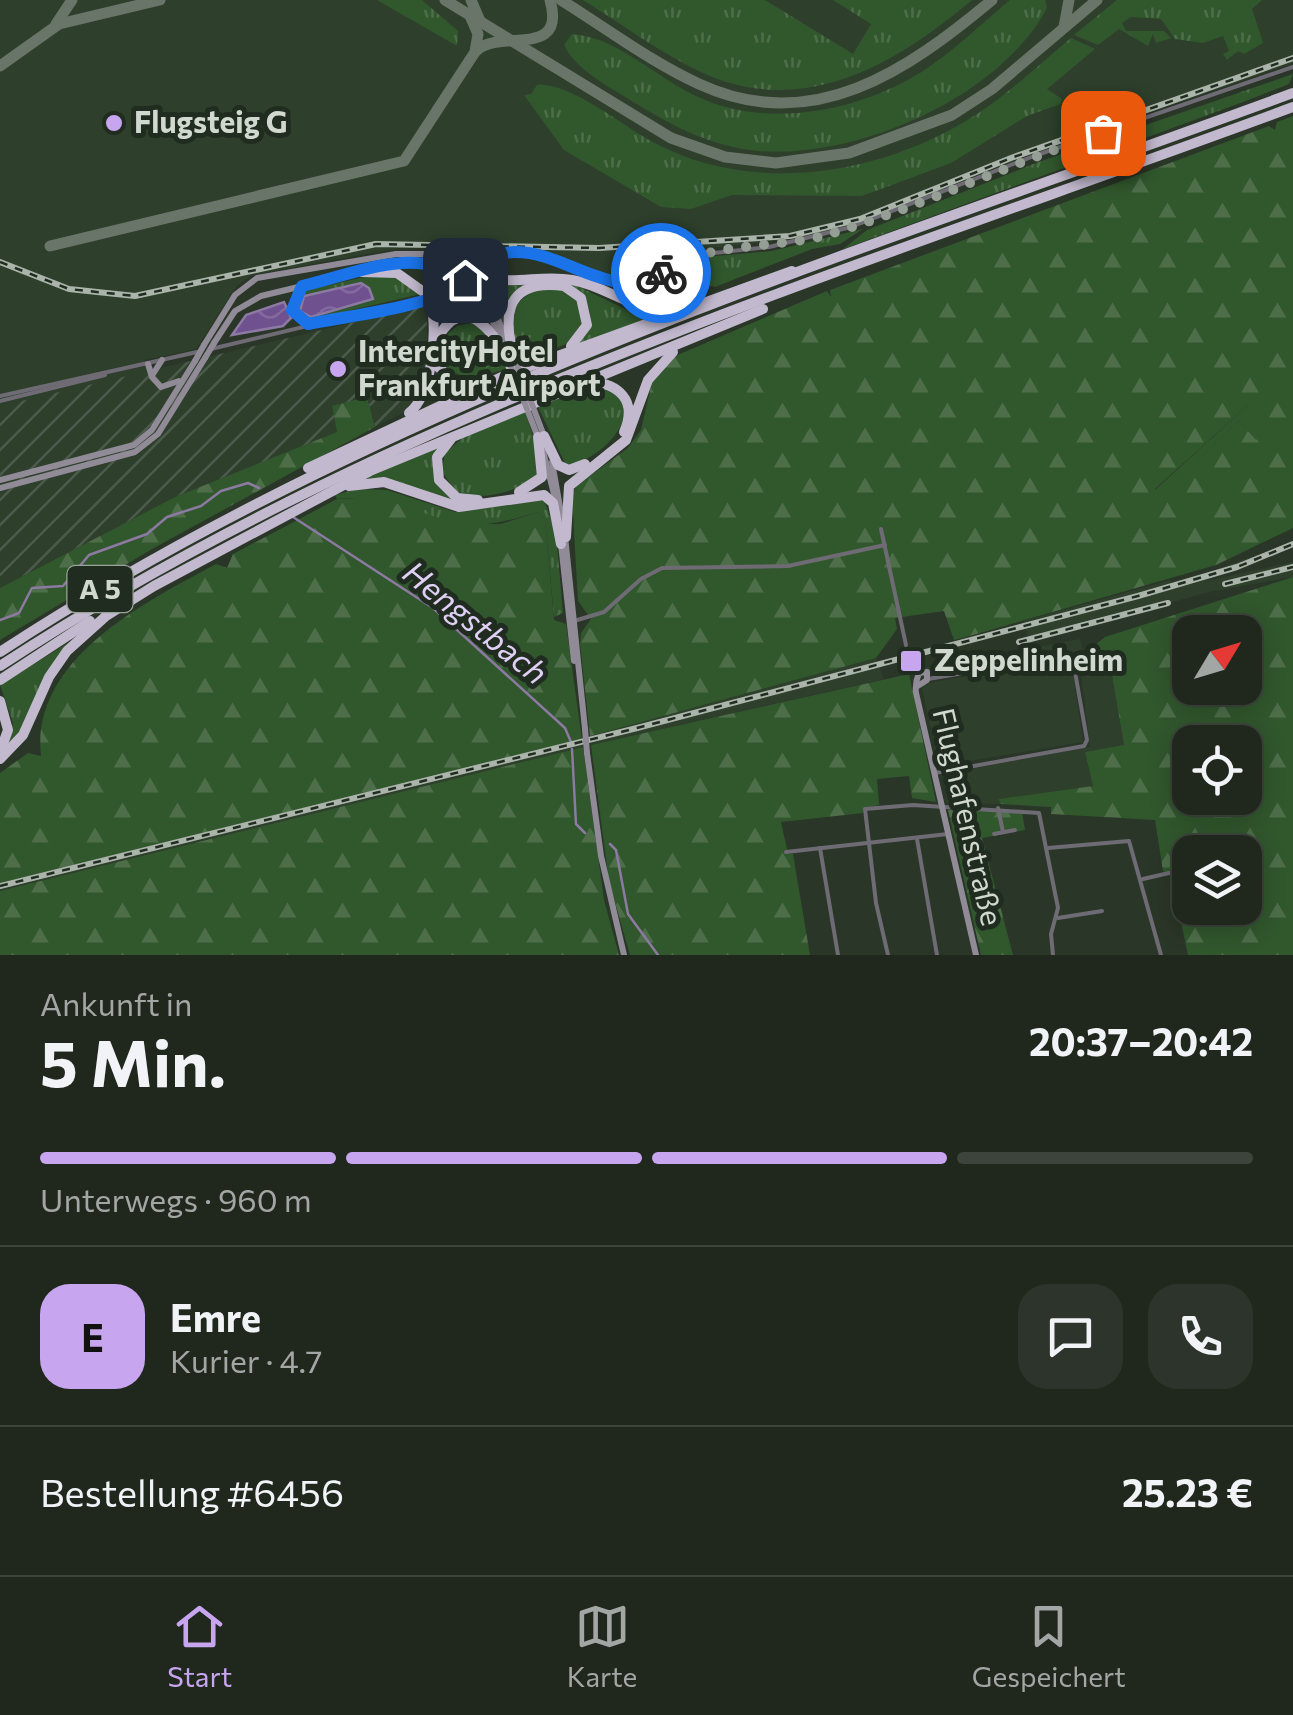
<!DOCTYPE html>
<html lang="de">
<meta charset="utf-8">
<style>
:root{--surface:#20281e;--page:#2d342b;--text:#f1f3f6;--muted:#a2a6a4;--line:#3d443c;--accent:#c7a6ef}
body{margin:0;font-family:Commissioner,sans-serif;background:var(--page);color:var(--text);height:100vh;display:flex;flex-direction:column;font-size:38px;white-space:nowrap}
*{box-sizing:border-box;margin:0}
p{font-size:32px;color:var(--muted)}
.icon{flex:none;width:55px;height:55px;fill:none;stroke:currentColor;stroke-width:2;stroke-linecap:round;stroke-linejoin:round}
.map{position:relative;height:955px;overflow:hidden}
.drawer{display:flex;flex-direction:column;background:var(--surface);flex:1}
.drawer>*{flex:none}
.needle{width:65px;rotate:52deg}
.fabs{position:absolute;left:1172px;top:615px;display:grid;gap:20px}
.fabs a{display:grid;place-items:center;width:90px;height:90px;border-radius:20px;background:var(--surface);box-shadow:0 5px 25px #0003,0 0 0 2px var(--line);font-size:50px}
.pin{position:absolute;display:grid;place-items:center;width:85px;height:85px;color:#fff;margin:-42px;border-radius:20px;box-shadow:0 5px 15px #0006}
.courier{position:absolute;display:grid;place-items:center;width:100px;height:100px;margin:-50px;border:8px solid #1a73e8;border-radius:50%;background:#fff;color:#222;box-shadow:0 2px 12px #0007}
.overview em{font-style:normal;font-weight:700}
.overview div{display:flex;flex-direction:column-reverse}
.overview{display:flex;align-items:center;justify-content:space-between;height:170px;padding:0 40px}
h1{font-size:65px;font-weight:700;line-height:75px}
.bar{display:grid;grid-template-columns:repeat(4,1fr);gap:15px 10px;align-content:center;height:120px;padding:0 40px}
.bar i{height:12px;border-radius:8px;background:var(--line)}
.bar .active{background:var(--accent)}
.bar p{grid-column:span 4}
.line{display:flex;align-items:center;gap:25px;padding:0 40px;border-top:2px solid var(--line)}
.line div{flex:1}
.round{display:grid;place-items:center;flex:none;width:105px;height:105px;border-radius:30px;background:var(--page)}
.tab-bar{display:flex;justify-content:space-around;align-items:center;height:140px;border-top:2px solid var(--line);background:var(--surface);font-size:28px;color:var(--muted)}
.tab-bar a{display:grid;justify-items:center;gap:5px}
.tab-bar .active{color:var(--accent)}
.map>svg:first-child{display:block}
</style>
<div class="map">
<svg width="1293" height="955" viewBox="0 0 1293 955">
<defs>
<pattern id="industrial-furrows" width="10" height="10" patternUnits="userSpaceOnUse" patternTransform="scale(2.5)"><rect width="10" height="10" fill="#2e3f2c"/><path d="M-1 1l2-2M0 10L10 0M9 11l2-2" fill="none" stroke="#4b5a4a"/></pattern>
<pattern id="grass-tufts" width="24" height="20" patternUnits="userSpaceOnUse" patternTransform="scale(2.5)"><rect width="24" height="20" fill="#31572d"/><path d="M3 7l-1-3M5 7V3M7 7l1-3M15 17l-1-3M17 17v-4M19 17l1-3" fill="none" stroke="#4e6e4a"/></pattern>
<pattern id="forest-firs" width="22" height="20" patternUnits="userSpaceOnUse" patternTransform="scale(2.5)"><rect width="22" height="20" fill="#31572d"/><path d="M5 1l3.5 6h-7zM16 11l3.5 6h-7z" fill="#4e6e4a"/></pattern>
<pattern id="water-waves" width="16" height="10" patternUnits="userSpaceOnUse" patternTransform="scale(2.5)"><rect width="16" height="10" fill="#6f518f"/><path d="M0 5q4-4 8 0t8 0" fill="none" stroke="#82699e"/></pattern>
</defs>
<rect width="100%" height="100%" fill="#2a3628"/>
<g fill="#2e3f2c">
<path d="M 0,0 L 1293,0 L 1293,63 L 1033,153 L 842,227 L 800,238 L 692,250 L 656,264 L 634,280 L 614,280 L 524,250 L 411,246 L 252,275 L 237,286 L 196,349 L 144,360 L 148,378 L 0,476 Z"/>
<path d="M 1293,542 L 1293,547 L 1205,581 L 1293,562 L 1293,577 L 1209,592 L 1030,642 L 1023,621 L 1170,580 L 1172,585 Z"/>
<path d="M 1080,639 L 1084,655 L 1108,652 L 1124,745 L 1088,766 L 1093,786 L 999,800 L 1000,804 L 947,803 L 943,774 L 1090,747 L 1079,658 L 1070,652 L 936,676 L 924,668 Z"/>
<path d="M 876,658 L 884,679 L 591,745 L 590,736 Z"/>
<path d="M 1071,658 L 1083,742 L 939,766 L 921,684 Z"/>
<path d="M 582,740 L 583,747 L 0,891 L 0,883 Z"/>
</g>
<path fill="url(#industrial-furrows)" d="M 427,305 L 427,376 L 422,392 L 407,411 L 375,427 L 367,397 L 332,407 L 338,432 L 175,497 L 0,588 L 0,406 Z"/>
<g fill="url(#grass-tufts)">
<path d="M 377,0 L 422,0 L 458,31 L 457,46 Z"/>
<path d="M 583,0 L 765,0 L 853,54 L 871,24 L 833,0 L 972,0 C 896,64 803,120 701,72 C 660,53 622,24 583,0 Z"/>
<path d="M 1010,0 L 1045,0 L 1047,8 C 999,98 857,159 759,151 C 712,147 672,126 632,101 C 608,86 576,70 564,45 L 572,34 C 614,37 649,71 686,91 C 758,131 852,114 920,73 C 952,53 981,24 1010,0 Z"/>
<path d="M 1117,0 L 1262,0 L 1252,9 L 1263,43 L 1244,54 L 1238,51 L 1227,60 L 1223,54 L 1229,51 L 1223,36 L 1203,43 L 1175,39 L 1161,19 L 1131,17 L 1122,23 L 1126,31 L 1164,31 L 1171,38 L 1156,43 L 1153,34 L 1148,46 L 1119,29 L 1098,45 L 1074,35 Z"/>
<path d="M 1071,38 L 1095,49 L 1047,89 L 1062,99 L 1060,104 L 1027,116 L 951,163 L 862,196 L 732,195 L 691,209 L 661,207 L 564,150 L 524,95 L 531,94 L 537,85 C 568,81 622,125 651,141 C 751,197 884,175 977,114 C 1011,92 1042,62 1071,38 Z"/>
<path d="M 1293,74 L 1289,84 L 1243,102 L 843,249 L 867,230 L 1036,163 Z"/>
<path d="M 863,229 L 840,244 L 812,249 L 715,287 L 701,283 L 701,291 C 673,302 645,304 618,290 L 638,290 L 653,285 L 690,261 L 701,263 L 704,257 L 772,251 Z"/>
<path d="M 373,275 L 398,277 L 421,294 L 313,319 L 297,313 L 295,307 L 303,291 Z"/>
<path d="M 475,278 L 504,286 L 571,283 L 627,310 L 657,315 L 578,344 C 625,293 523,247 502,324 L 492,300 Z"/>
<path d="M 541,289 L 565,290 L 578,299 L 582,326 L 570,342 L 521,364 C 513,331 501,302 541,289 Z"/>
<path d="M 472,323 L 481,325 L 508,369 L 467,379 L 444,367 L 444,337 L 457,326 Z"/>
<path d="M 585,387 C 659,386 615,459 566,465 L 537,405 Z"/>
<path d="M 1249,404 L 1270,429 L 1256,441 L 1239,421 L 1159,495 L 1155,490 Z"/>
<path d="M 525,410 L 536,445 L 538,475 C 518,492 483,501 457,493 L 442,472 L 445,453 L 465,436 Z"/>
<path d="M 440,445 C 426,472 435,491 463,504 L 407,485 L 352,483 Z"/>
<path d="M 357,489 L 387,490 L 455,512 L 544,500 L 556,533 L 563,613 L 554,617 L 545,519 L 538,512 C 509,521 475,530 444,522 C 399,510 388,494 337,499 L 335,495 Z"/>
<path d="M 76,638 L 24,730 L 7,748 L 13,723 L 0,685 Z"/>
</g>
<g fill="url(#forest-firs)" fill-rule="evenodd">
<path d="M 1293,116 L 1293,528 L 1216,565 L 966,637 L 954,640 L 944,611 L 895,618 L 897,629 L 876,658 L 590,736 L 580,643 L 581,633 L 591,619 L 578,601 L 572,496 L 576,486 L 628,448 L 641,430 L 652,382 L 673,357 L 827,291 L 831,297 L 830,290 L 1269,126 L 1275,130 L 1277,122 ZM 1248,405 L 1269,429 L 1256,440 L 1239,421 L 1159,494 L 1155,489 Z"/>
<path d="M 367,397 L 375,427 L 152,549 L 0,640 L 0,588 L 175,497 L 337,432 L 332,406 Z"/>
<path d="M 377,497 L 456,524 L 501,524 L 538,512 L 545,519 L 554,620 L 566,624 L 582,740 L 0,883 L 0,773 L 28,753 L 41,756 C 30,659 146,602 216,564 L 227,568 L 233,554 L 337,499 Z"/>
<path d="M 1293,577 L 1293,955 L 1188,955 L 1171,875 L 1163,871 L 1155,820 L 1051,814 L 1051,807 L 1000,804 L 999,799 L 1093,786 L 1085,752 L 1124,745 L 1108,652 L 1091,654 L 1090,649 L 1105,637 ZM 1190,632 L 1245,632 L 1245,688 L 1190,688 ZM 1190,742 L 1245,742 L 1245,798 L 1190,798 ZM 1190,852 L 1245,852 L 1245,908 L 1190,908 Z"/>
<path d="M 909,674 L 936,802 L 912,798 L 909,776 L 877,779 L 879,805 L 863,808 L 863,813 L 781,822 L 788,854 L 793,854 L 810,955 L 630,955 L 609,881 L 591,745 Z"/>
<path d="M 583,747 L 604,900 L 619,955 L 0,955 L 0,891 Z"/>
<path d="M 948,810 L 1022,812 L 1025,830 L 982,838 L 1013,955 L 981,955 Z"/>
</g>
<g fill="url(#water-waves)" stroke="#8c7aa2" stroke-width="2.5">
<path d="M 361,283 L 369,288 L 373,299 L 311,317 L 300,311 L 304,296 Z"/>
<path d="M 284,302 L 291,318 L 283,326 L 232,335 L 246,315 Z"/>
</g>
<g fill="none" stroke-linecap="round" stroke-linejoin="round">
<g stroke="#8c7aa2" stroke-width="2.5">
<path d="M 293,517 L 433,608 L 565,728 L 571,742"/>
<path d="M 0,620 L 19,613 L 32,588 L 63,586 L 89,555 L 147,534 L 167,517 L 201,506 L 221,491 L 248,483 L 259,488"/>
<path d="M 572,749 L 576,824 L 585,833"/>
<path d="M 610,844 L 616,850 L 628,914 L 658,955"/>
</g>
<g stroke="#6a7569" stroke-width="11">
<path d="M 445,0 L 671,138 L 725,157 L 776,163 L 849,153 L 952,115 L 992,89 L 1097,0"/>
<path d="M 471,0 L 480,21"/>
<path d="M 561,0 C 606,28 651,62 699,84 C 813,137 908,70 992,0"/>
<path d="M 56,24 L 72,0"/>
<path d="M 1064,27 L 1069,0"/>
<path d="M 476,51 C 499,28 567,60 550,0"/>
<path d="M 0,66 L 59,24 L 160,0"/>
<path d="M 50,246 L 404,161 L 475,52 L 478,34 L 471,18"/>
</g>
<g stroke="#6f6b74" stroke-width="4">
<path d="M 472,271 L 492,256 L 519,252 L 616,283 L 640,284 L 696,255 L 769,247 L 851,227 L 1034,156 L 1293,67"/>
<path d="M 300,289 L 292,309 L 308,325"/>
<path d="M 211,349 L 433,296 L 461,281"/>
<path d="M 0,396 L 197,352"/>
<path d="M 0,401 L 105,375"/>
<path d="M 881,529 L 906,645"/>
<path d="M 574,621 L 604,612 L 641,579 L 662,568 L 788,566 L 885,545"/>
<path d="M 928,679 L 1072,655 L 1087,740 L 1084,746 L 935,773"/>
<path d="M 998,808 L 1003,832"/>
<path d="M 994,834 L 1015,830"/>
<path d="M 917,839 L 937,955"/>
<path d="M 820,848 L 838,955"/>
<path d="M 1048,848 L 1129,841 L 1161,955"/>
<path d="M 786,852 L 948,834"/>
<path d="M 1143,879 L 1169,873"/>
<path d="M 1058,918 L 1102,911"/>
<path d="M 888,955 L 876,903 L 865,809 L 913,805 L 1039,813 L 1058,908 L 1051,934 L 1053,955"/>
</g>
<g stroke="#918b98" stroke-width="6">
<path d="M 465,280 L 485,304 L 502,343"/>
<path d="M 473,280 L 492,305 L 507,341"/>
<path d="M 214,343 L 235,311 L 261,296 L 398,263 L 428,263 L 458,275"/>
<path d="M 204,345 L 235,295 L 257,278 L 396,254 L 422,254 L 450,262"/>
<path d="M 148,364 L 152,377 L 161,387 L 179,381"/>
<path d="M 153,374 L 162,360"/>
<path d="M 533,407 L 544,436"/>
<path d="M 527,409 L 539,440"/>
<path d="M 543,451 L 556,502"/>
<path d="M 552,462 L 563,524"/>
<path d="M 0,480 L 134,445 L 152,430 L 195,361"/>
<path d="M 0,488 L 135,452 L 158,434 L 205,358"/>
<path d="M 565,536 L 585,729"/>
<path d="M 561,544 L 574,661"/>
<path d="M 916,687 L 927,680 L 927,672 L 919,673 C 916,680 915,685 916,693 L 976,955"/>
<path d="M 587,753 L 601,856 L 624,955"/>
</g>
<g stroke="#c2b9ce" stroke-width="10">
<path d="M 451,263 L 465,268"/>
<path d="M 362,272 L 397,273 L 425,293"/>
<path d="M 479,275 C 511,287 540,274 572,280 C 608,286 629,311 668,308"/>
<path d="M 517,365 C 502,321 501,278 564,286 L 581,298 L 587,325 L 571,346"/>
<path d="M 589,382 C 619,383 638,401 624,432"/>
<path d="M 478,383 L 456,383 L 437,366 L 437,339 C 466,287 498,338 511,367"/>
<path d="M 409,413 C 432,395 438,332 431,304"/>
<path d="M 544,436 L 558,465 L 569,470 L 585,464"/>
<path d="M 451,439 L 437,457 L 439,480 L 457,498 L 478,500"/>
<path d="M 308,468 L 508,374 L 792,271"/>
<path d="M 349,486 L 384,482 L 459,507 L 544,495 L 553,503 L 561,544"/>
<path d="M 519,492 L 542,477 L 538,437"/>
<path d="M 566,537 L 569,486 L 626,440 L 648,380 L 673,352"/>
<path d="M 0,652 C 396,393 853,255 1293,93"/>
<path d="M 0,666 C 395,407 853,270 1293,107"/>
<path d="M 0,680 L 90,621"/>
<path d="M 0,701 L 8,730 L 0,752"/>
<path d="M 0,759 L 23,735 L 49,677 L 67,651 L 106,616 L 154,586 L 370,471 L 763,309"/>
</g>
<g stroke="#abb4aa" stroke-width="6">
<g id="rail">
<path d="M 0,262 L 69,289 L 135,296 L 376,244 L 599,248 L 790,236 L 860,219 L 1011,158 L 1293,58"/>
<path d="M 1225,584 L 1293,567"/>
<path d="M 1019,642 L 1168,603"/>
<path d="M 0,886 L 637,728 L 1138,596 L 1237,567 L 1293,544"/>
</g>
</g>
<use href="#rail" stroke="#202c1f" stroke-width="2.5" stroke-dasharray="8" stroke-linecap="butt"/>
<g stroke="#918b98" stroke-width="6">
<path d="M 458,275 L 465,280"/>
<path d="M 205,358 L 214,343"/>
<path d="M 195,361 L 204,345"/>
<path d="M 517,365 L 533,407"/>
<path d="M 511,367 L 527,409"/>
<path d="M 585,729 L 587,753"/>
</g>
<g stroke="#c2b9ce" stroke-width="10">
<path d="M 465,268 L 479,275"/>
<path d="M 425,293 L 431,304"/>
</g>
</g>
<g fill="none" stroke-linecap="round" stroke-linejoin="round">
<path stroke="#969f95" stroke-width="10" stroke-dasharray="0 18" d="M 661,273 C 708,240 775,250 830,234 C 923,206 1011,163 1103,133"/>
<path stroke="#1a73e8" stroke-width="12" d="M 465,280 C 416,244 355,274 302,286 L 292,310 L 308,324 C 343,317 423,307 450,290 C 473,276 484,253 514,252 C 567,251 609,303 661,273"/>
</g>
<g fill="#c7a6ef" stroke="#202c1f" stroke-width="4">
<circle cx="114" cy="123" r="10"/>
<circle cx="338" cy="369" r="10"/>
<rect x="899" y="649" width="24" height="24" rx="5"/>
</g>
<g text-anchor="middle" stroke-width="10" stroke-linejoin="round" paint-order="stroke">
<rect fill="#202c1f" stroke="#9ba49a" stroke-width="2.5" x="67.5" y="566" width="65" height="46" rx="8"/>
<g font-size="28" font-weight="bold" fill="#d0d8cf">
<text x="100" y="599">A 5</text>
</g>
<g font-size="30" font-weight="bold" fill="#d0d8cf" stroke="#202c1f" text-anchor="start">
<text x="134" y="133">Flugsteig G</text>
<text x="358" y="362">IntercityHotel<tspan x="358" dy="34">Frankfurt Airport</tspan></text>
<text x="934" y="671">Zeppelinheim</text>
</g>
<g font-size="30" fill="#d0d8cf" stroke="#202c1f">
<text transform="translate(967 817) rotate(77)" y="10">Flughafenstraße</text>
</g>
<g font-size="32" font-style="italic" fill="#e0d0f5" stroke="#202c1f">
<text transform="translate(475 623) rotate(39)" y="11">Hengstbach</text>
</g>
</g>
</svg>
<div class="fabs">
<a><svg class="needle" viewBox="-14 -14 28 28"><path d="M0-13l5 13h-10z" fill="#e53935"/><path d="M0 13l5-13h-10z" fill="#a2a6a4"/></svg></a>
<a><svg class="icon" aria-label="locate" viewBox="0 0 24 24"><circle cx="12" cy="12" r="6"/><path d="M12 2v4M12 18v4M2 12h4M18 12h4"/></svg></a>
<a><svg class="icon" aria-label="layers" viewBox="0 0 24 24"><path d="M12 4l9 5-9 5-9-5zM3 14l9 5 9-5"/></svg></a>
</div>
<div class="pin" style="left:1103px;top:133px;background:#ea580c"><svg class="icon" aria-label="bag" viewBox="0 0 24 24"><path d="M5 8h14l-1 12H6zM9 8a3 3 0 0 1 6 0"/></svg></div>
<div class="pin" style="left:465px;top:280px;background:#1f2937"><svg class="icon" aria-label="home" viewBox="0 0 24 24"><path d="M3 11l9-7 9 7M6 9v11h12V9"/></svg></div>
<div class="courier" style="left:661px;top:273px"><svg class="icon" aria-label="bike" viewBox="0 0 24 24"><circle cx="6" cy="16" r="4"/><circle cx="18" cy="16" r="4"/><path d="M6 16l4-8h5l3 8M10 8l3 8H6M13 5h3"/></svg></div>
</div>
<section class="drawer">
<div class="overview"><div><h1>5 Min.</h1><p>Ankunft in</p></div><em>20:37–20:42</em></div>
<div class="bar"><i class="active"></i><i class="active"></i><i class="active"></i><i></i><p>Unterwegs · 960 m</p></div>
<div class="line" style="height:180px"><b class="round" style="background:var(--accent);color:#111">E</b><div><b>Emre</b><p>Kurier · 4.7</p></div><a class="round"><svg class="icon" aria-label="chat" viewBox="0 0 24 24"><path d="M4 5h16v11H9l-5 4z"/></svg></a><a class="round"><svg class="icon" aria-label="phone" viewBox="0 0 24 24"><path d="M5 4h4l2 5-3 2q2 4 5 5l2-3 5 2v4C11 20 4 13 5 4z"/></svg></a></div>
<div class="line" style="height:130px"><div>Bestellung #6456</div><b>25.23 €</b></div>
</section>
<nav class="tab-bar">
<a class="active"><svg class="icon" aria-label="home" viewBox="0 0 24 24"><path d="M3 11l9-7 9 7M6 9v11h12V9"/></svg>Start</a>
<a><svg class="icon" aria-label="map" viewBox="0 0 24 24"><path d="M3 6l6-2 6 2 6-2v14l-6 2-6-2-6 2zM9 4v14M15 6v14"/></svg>Karte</a>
<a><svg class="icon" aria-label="saved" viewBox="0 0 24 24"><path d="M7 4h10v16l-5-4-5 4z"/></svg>Gespeichert</a>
</nav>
